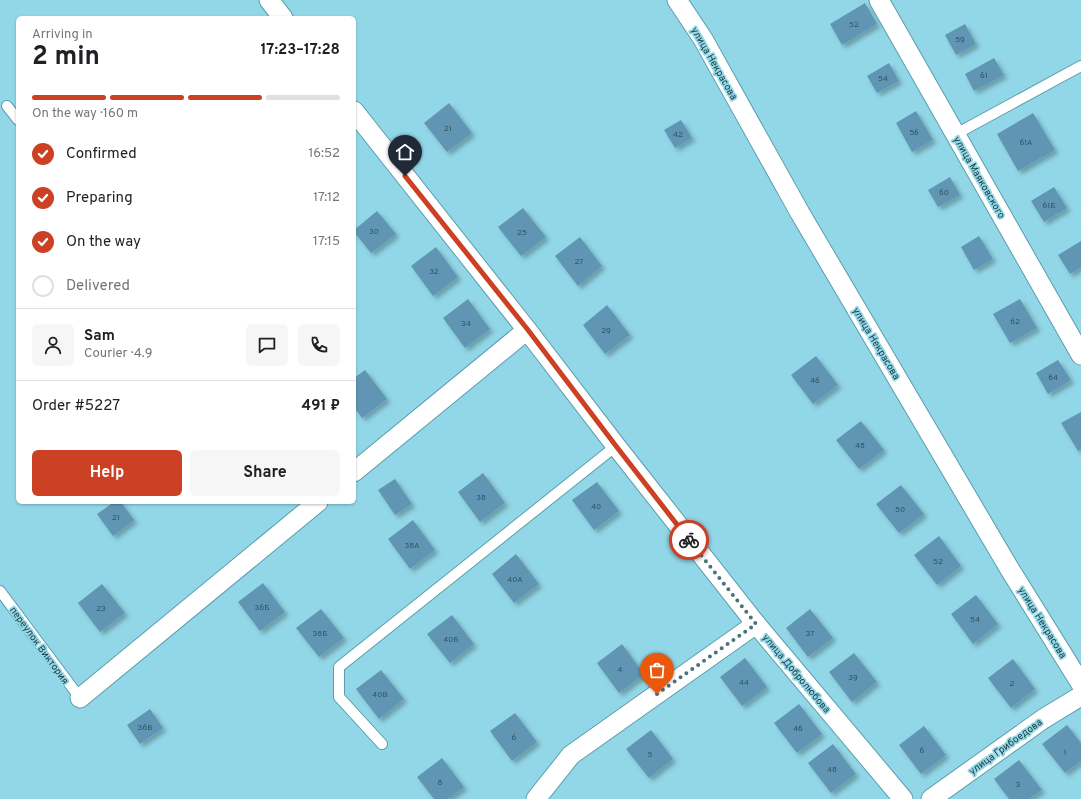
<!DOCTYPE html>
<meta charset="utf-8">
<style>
:root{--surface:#fff;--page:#f6f6f6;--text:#202124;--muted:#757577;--line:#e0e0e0;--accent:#cc4123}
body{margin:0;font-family:Overpass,sans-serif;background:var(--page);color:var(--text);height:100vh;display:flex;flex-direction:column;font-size:15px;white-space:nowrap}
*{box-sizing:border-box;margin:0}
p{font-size:13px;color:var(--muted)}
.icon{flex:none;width:22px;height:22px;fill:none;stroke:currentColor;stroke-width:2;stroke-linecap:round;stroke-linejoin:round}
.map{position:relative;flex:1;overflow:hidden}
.side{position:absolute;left:16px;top:16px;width:340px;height:488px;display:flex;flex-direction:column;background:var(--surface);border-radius:6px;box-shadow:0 1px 3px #0004}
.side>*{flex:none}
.pin{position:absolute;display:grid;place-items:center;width:34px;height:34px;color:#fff;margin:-41px -17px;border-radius:50% 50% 50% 0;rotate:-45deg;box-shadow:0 0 4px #0007}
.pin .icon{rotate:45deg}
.courier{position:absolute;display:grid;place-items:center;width:40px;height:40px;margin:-20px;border:3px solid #cc4123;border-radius:50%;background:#fff;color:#222;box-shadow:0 1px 5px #0007}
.head em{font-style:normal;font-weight:700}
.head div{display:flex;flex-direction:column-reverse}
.head{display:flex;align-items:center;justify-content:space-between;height:68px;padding:0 16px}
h1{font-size:26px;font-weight:700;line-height:30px}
.bar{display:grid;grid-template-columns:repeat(4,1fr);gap:6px 4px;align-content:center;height:48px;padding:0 16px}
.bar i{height:5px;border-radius:3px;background:var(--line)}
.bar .selected{background:var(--accent)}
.bar p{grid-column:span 4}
.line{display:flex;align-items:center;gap:10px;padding:0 16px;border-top:1px solid var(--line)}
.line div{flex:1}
.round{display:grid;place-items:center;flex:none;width:42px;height:42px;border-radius:6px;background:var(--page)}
ol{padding:0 16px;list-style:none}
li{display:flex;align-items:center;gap:12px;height:44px}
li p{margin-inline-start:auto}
li .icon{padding:4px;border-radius:50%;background:var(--accent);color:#fff;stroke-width:4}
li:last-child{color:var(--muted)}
li i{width:22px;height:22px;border:2px solid var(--line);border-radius:50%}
.cta{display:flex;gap:8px;margin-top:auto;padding:8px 16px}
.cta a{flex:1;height:46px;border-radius:6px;background:var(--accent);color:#fff;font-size:16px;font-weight:700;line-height:46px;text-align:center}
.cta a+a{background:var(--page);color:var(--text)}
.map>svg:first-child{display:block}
</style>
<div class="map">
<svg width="1081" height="799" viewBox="0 0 1081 799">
<defs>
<filter id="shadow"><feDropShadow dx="3.5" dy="3.5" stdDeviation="2" flood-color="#0004"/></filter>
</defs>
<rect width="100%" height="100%" fill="#92d7e7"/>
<g fill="#6096b4" filter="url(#shadow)">
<path d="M 865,3 L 877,24 L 842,45 L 830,24 Z"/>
<path d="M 965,24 L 976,44 L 956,55 L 945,35 Z"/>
<path d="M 994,58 L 1004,75 L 974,91 L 965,74 Z"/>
<path d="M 889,63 L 899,81 L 877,93 L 867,76 Z"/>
<path d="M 449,103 L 472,133 L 447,152 L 424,123 Z"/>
<path d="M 916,111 L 933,140 L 912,152 L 896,123 Z"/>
<path d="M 1033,113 L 1055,150 L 1018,171 L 997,134 Z"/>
<path d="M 681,120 L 692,138 L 675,148 L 664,130 Z"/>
<path d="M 950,177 L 960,195 L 938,207 L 928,190 Z"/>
<path d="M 1054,187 L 1067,208 L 1044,222 L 1031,201 Z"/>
<path d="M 523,208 L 546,237 L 521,256 L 498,227 Z"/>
<path d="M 377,211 L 396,234 L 371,253 L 354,232 L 354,230 Z"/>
<path d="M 979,236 L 993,259 L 974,270 L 961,247 Z"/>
<path d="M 580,237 L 602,266 L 578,286 L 555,256 Z"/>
<path d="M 1081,241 L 1081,267 L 1070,274 L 1058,255 Z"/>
<path d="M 436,247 L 458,277 L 433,296 L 411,266 Z"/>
<path d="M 468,299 L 490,329 L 465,348 L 443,318 Z"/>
<path d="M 1020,299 L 1037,328 L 1010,343 L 993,314 Z"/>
<path d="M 607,305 L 630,335 L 605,354 L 583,325 Z"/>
<path d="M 816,356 L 838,385 L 813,404 L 791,375 Z"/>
<path d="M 1058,360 L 1071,380 L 1048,394 L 1036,373 Z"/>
<path d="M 365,370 L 387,399 L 362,418 L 354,407 L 354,378 Z"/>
<path d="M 1081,412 L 1081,450 L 1078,451 L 1061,423 Z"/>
<path d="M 861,421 L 884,450 L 859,469 L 836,440 Z"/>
<path d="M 483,473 L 505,503 L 480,522 L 458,492 Z"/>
<path d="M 395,479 L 412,504 L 395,515 L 378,490 Z"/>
<path d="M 597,482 L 619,511 L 594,530 L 572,500 Z"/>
<path d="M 901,485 L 924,514 L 899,533 L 876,504 Z"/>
<path d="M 114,502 L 121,502 L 134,520 L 113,536 L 97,514 Z"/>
<path d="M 413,520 L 435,550 L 410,569 L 388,539 Z"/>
<path d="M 939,536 L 961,566 L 937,585 L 914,555 Z"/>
<path d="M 516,554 L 539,584 L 514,603 L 492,574 Z"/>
<path d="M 263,583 L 285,612 L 260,631 L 238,602 Z"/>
<path d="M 102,584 L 125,613 L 100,632 L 78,603 Z"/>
<path d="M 976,595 L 998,624 L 973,644 L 951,614 Z"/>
<path d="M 321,609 L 344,638 L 319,657 L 296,628 Z"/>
<path d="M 810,609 L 833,638 L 808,657 L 786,628 Z"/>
<path d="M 452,615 L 474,644 L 450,663 L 427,634 Z"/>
<path d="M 622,644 L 644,674 L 619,693 L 597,663 Z"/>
<path d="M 854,653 L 877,682 L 852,702 L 829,672 Z"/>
<path d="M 745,658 L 767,687 L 742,706 L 720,677 Z"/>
<path d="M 1013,659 L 1035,689 L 1011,708 L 988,678 Z"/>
<path d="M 381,670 L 404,699 L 379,719 L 356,689 Z"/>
<path d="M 799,704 L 822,734 L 797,753 L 774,723 Z"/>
<path d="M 150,709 L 163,728 L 140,744 L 127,725 Z"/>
<path d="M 515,713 L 537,742 L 512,761 L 490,731 Z"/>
<path d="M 1067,725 L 1081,743 L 1081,761 L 1065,773 L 1042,744 Z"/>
<path d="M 924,726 L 946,755 L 921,774 L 899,745 Z"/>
<path d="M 651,730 L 673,759 L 649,778 L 626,749 Z"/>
<path d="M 833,744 L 856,774 L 831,793 L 808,763 Z"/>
<path d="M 442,758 L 464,787 L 448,799 L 434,799 L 417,777 Z"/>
<path d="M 1019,760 L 1042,790 L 1029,799 L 1009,799 L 994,779 Z"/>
</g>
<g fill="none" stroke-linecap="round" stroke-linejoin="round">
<g stroke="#5a9ead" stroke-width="12">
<g id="lane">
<path d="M 7,106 L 18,120"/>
<path d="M 956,134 L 1081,66"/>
<path d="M 0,591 L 80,698"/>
<path d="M 382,744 L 339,697 L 339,667 L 616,446"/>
</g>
</g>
<g stroke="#5a9ead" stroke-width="21">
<g id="street">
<path d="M 269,0 L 283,18"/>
<path d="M 677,0 L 703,39 L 800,213 L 1009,568 L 1081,684"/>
<path d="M 879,0 L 1081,355"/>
<path d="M 354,111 L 527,330 L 616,446 L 756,624 L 903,799"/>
<path d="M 354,472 L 527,330"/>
<path d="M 80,698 L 318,502"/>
<path d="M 536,799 L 571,755 L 756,624"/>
<path d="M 931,799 L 1043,719 L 1081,696"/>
</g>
</g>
<use href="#lane" stroke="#fff" stroke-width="10"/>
<use href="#street" stroke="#fff" stroke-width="19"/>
</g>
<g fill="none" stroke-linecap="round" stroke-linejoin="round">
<path stroke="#49747d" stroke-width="4" stroke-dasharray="0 7.2" d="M 657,694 L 756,624 L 689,540"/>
<path stroke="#cc4123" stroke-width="5" d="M 405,176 L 528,330 L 616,446 L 689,540"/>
</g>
<g text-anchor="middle" stroke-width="3.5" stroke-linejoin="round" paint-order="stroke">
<g font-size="8" fill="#315460">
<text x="854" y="27">52</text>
<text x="960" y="42">59</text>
<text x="984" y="78">61</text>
<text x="883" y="81">54</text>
<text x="448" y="131">21</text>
<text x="914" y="135">56</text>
<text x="678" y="137">42</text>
<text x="1026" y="145">61А</text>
<text x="944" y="195">60</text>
<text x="1049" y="208">61Б</text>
<text x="374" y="234">30</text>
<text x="522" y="235">25</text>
<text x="579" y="264">27</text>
<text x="434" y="274">32</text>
<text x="1015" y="324">62</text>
<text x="466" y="326">34</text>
<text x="606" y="333">29</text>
<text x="1053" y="380">64</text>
<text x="815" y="383">46</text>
<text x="860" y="448">48</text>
<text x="481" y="500">38</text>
<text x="596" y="509">40</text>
<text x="900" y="512">50</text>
<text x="116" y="520">21</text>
<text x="412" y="548">38А</text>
<text x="938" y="564">52</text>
<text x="515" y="582">40А</text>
<text x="262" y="610">36Б</text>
<text x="101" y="611">23</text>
<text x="975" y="622">54</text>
<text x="320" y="636">38Б</text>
<text x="810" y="636">37</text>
<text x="451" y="642">40Б</text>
<text x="620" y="672">4</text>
<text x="853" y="680">39</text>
<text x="744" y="685">44</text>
<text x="1012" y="686">2</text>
<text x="380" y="697">40В</text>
<text x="145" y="730">36В</text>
<text x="798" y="731">46</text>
<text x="514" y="740">6</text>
<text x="922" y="753">6</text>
<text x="1065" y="755">1</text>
<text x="650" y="757">5</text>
<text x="832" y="772">48</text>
<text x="440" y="785">8</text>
<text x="1018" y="787">3</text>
</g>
<g font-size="10" fill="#213e44" stroke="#92d7e7">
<text transform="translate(715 63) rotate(60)" y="4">улица Некрасова</text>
<text transform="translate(980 177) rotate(60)" y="4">улица Маяковского</text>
<text transform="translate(877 343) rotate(59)" y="4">улица Некрасова</text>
<text transform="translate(1043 622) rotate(58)" y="4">улица Некрасова</text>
<text transform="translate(40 645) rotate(54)" y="4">переулок Виктория</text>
<text transform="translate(797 673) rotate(50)" y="4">улица Добролюбова</text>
<text transform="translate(1005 746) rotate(-36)" y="4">улица Грибоедова</text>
</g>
</g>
</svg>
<div class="pin" style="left:657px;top:694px;background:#ea580c"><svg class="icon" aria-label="bag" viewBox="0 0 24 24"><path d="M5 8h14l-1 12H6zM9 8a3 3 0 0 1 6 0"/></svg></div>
<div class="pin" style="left:405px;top:176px;background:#1f2937"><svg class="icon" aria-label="home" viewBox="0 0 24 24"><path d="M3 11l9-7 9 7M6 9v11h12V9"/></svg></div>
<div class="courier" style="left:689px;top:540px"><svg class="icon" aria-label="bike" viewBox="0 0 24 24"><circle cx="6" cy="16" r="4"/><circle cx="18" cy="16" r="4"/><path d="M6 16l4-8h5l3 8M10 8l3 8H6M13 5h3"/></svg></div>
<section class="side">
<div class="head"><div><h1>2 min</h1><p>Arriving in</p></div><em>17:23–17:28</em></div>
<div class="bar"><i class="selected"></i><i class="selected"></i><i class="selected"></i><i></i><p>On the way · 160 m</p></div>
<ol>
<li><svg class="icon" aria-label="check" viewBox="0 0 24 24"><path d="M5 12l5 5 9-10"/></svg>Confirmed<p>16:52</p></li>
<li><svg class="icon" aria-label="check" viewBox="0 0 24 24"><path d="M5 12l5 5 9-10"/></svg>Preparing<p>17:12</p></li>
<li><svg class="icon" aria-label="check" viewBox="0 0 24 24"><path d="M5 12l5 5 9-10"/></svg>On the way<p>17:15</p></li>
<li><i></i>Delivered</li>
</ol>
<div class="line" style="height:72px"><a class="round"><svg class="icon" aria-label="person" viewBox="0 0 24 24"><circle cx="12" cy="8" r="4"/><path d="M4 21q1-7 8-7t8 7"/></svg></a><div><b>Sam</b><p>Courier · 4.9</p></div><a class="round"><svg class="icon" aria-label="chat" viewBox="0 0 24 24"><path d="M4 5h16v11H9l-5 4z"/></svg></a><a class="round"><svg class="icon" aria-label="phone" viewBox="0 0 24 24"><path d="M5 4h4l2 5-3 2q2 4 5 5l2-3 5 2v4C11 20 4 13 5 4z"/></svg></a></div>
<div class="line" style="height:52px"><div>Order #5227</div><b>491 ₽</b></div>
<div class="cta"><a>Help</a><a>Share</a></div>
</section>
</div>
